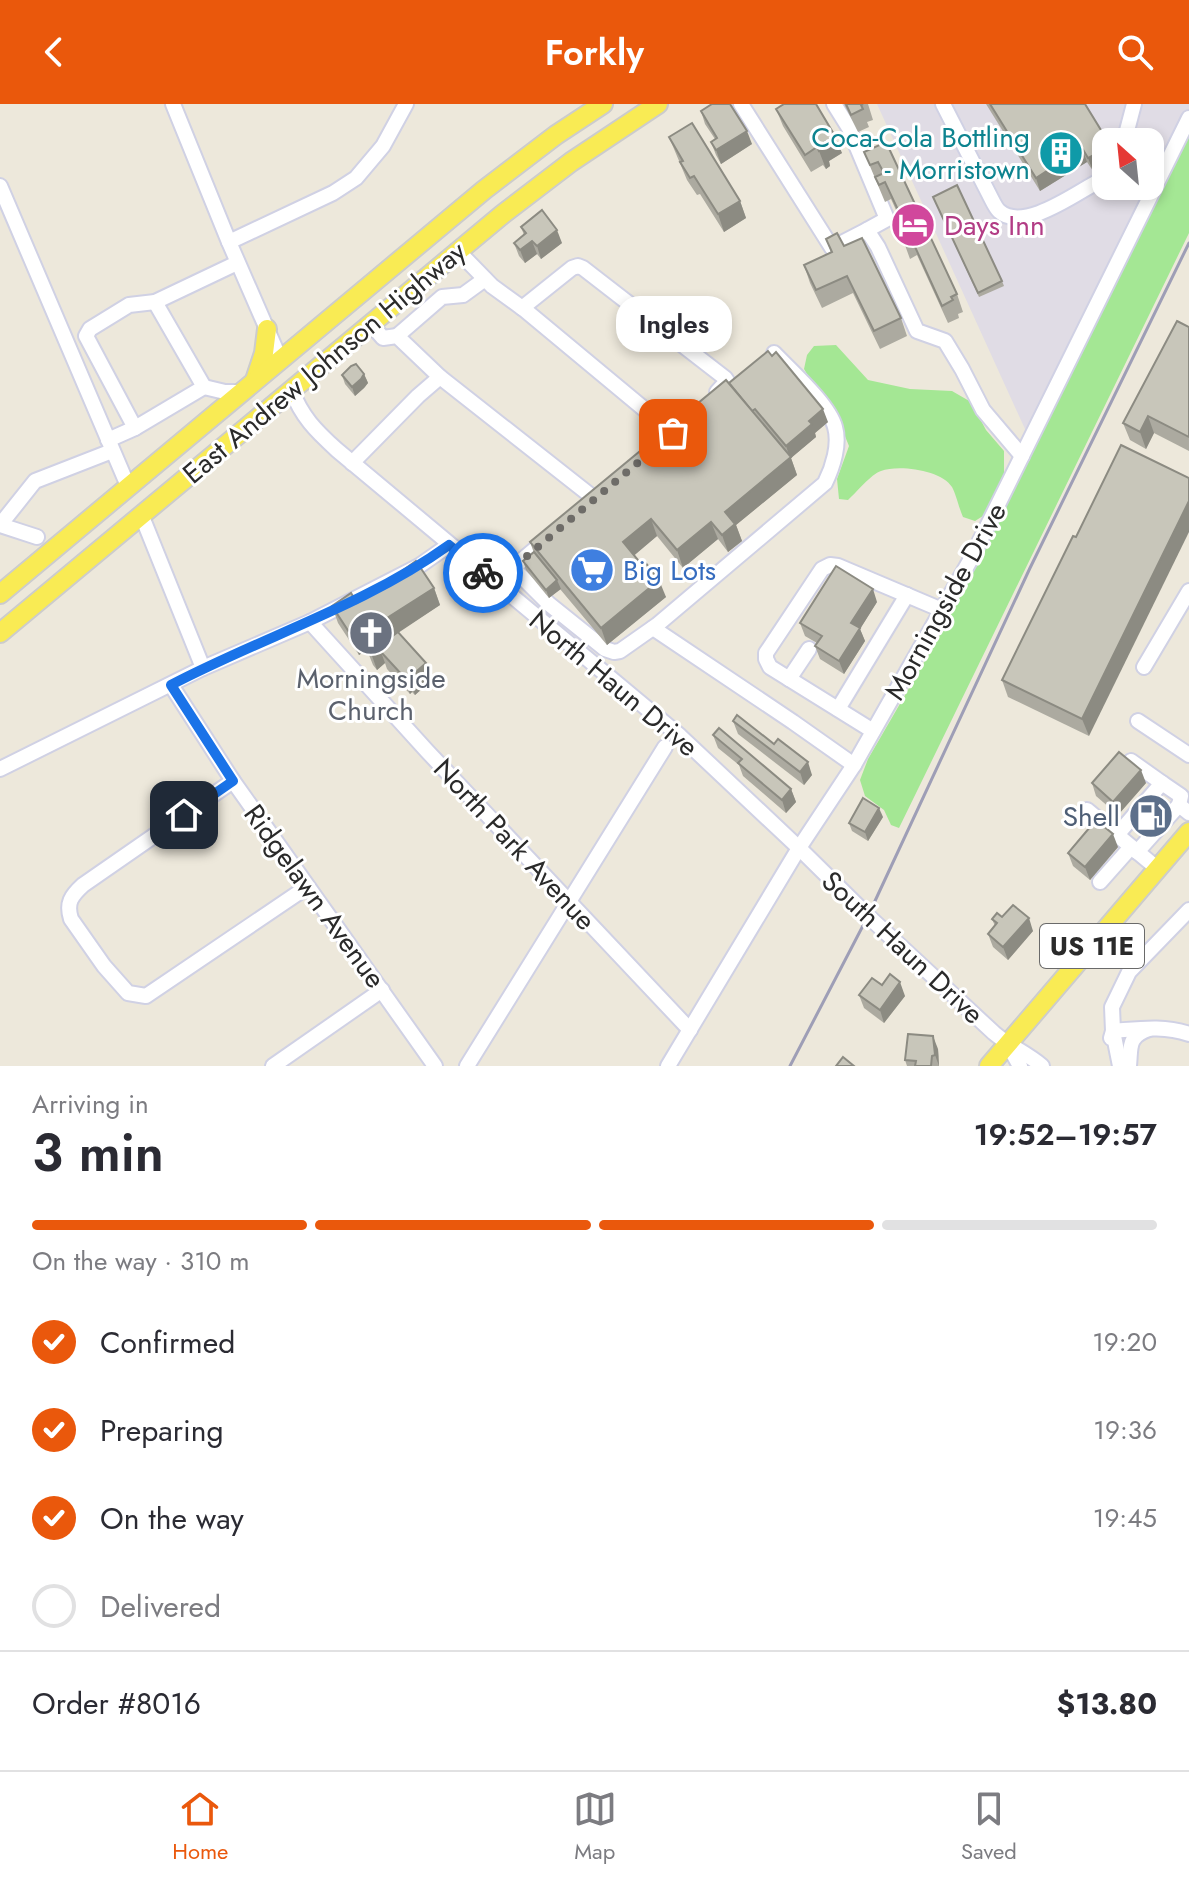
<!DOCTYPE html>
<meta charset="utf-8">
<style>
:root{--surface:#fff;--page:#f7f7f7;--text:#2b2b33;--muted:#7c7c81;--line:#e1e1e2;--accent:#ea580c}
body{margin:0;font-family:Jost,sans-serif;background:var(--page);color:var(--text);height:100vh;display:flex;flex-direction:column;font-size:30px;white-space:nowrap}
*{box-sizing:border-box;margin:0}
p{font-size:26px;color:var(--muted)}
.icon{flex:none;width:44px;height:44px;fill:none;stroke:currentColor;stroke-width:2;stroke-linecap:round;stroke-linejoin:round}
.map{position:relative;height:962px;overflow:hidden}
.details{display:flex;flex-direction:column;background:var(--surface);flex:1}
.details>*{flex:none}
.needle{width:52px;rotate:333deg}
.fabs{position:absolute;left:1092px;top:24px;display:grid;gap:16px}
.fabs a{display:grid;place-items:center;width:72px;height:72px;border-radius:16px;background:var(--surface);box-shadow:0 4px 12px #0003;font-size:40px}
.pin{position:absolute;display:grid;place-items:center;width:68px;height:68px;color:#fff;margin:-34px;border-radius:16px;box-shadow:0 4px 12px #0006}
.courier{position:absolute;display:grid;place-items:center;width:80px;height:80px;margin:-40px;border:6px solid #1a73e8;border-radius:50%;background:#fff;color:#222;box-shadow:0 2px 10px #0007}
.bubble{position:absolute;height:56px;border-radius:24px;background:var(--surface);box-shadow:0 4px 12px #0003;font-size:26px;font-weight:600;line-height:56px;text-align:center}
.headline em{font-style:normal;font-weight:600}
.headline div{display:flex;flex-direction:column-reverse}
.headline{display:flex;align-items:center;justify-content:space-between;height:136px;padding:0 32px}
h1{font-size:52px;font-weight:600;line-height:60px}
.bar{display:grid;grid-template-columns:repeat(4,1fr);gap:12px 8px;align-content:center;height:96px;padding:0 32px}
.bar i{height:10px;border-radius:6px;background:var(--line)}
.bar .active{background:var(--accent)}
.bar p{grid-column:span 4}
.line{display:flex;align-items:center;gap:20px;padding:0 32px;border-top:2px solid var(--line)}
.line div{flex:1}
ol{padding:0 32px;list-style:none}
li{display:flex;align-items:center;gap:24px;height:88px}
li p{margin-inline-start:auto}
li .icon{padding:8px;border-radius:50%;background:var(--accent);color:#fff;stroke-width:4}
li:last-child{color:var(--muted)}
li i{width:44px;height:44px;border:4px solid var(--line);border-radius:50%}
header{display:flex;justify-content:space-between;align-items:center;height:104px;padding:0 32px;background:var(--accent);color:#fff;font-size:36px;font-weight:600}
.dock{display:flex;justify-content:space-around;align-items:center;height:112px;border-top:2px solid var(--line);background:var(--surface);font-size:22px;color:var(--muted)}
.dock a{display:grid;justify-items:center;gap:4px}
.dock .active{color:var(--accent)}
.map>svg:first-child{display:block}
</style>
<header><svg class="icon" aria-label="back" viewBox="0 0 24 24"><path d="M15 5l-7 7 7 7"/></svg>Forkly<svg class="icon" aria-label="search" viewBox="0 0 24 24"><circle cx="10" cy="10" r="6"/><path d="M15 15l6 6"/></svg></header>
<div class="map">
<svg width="1189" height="962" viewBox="0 0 1189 962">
<rect width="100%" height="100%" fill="#ede8db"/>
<path fill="#e0dce5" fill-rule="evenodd" d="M 877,0 L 1189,0 L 1189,14 L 1030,336 ZM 1106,38 L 1150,38 L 1150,82 L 1106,82 Z"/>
<g fill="#a4e794">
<path d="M 1189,32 L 1189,129 L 899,724 L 891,721 L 884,706 L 865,692 L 860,676 L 868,655 L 945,522 L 1028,356 L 1123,156 Z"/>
<path d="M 836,241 L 868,276 L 910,285 L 952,287 L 971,298 L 986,326 L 1004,347 L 1004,373 L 986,410 L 975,417 L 963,413 C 959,404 956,390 952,383 C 942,366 898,360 881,367 C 871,370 856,389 848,396 L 839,395 L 837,375 L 849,342 L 831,298 L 813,280 L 804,265 L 807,251 L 814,242 Z"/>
</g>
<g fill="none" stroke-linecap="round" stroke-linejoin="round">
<g stroke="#d0d1e4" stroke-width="18">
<g id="minor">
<path d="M 173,0 L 229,138 L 280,255"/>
<path d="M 741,0 L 832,144 L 867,126 L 878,143 L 917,227 L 945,237 L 962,265 L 983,306 L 1022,352"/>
<path d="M 834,0 L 849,24 L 887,115 L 867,126"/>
<path d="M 943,0 L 992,96 C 994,100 996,104 999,107 C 1023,129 1076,89 1099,77 L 1106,70"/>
<path d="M 1124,38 L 1134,0"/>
<path d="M 0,82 L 128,382"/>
<path d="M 229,138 L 333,89 L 356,74 L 383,42 L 406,0"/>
<path d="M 458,147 L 492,182 L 525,206 L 673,329 L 664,337"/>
<path d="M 522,204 L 572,164 L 578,162 L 583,164 L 725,274 L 727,277 L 717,288"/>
<path d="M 370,219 L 383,234 L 397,232 L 440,273 L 595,395"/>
<path d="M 397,232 L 442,193 L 463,191 L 485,175"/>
<path d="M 204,283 L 225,288 L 241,288"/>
<path d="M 291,285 C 302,313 315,326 337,346 L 680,632 L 799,744 L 868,812 L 994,929 C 1009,942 1027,949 1042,962"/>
<path d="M 135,324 L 204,283 L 155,198"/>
<path d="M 108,336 L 135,324 L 86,232 L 90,225 L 129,201 L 155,198 L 237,159"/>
<path d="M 352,359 L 418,292 L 440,273"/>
<path d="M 141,410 L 203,564"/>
<path d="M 0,421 L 35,377 L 112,347"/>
<path d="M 0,421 L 37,433"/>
<path d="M 513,464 L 549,500 L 605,545 L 614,548 L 620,547 L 657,521 L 825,379 C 833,363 840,340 835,323 C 829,300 790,266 774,249"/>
<path d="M 495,479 L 547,435"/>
<path d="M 310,518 L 427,647 L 690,926"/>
<path d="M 653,524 L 793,618 L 854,661"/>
<path d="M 1144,563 L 1189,487"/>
<path d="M 789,575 L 809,545"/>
<path d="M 171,581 L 233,677 L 435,962"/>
<path d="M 838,605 L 907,491"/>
<path d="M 1138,617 L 1189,651"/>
<path d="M 873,627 L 770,563 L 766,555 L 766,549 L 822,465 L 830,461 L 838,462 L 942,506"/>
<path d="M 1131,657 L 1162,679"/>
<path d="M 0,665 L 203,564 L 310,518 L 419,462 L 449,441"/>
<path d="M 233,677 L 83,781 C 71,792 66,799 71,815 L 104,862 L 128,889 L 146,892 L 307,783"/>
<path d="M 1087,706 L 1158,765"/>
<path d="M 1117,731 L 1162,679 L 1181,692 L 1179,701 L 1189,709"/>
<path d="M 1137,748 L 1179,701"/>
<path d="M 1100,778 L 1131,743"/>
<path d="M 1111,934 L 1113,927 C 1139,925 1164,921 1189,930"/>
<path d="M 1008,941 L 1020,962"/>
<path d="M 273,962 L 382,886"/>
<path d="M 467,962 L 665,643"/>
<path d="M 668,962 L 799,744 L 854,661 L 972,453 L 1189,14"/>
<path d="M 1120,962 L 1113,927 L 1112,903 L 1129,868 L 1189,806"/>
<path d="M 1129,962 C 1131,943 1127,933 1149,925"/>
</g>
</g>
<g stroke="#ccc" stroke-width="22">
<g id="major">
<path d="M 255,276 L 264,249 L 267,225"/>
<path d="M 0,490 L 484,86 L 556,31 L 603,0"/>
<path d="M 0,529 L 503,110 L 571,58 L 658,0"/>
<path d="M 989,962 L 1189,728"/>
</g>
</g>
<use href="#minor" stroke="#fff" stroke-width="14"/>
<use href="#major" stroke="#f9eb54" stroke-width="18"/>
<path stroke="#9e9eb6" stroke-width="3" d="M 790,962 L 868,812 L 1030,464 L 1189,139"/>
</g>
<g fill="#acaaa0">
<path d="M 844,0 L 868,0 L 873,16 L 867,18 L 869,23 L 858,28 Z"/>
<path d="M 986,0 L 1085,0 L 1104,31 L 1107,38 L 1106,60 L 1093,67 L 1087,58 L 1040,87 Z"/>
<path d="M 776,5 L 842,49 L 829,57 L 830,62 L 826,65 L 823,61 L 811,68 L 783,22 Z"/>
<path d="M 701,7 L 752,40 L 721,60 L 716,51 L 711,38 L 715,35 L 705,20 Z"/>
<path d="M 669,33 L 740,97 L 746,114 L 724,128 L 700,90 L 697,91 L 687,76 Z"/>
<path d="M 886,38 L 957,190 L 963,208 L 958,210 L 959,214 L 948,219 L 917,151 L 910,155 L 901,130 L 906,128 L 891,95 L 885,98 L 864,48 Z"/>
<path d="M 933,93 L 1002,177 L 1004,182 L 979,193 Z"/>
<path d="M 521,123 L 562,139 L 541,155 L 537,150 L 525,159 L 519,152 L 514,139 L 524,131 Z"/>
<path d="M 826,135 L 844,142 L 901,214 L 907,232 L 880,245 L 853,189 L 822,204 L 810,179 L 804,161 L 831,148 Z"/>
<path d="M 1189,223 L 1189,347 L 1154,329 L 1146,345 L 1130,336 L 1123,319 Z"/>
<path d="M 364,270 L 368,279 L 364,284 L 355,292 L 345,280 L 342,271 Z"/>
<path d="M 729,279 L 828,318 L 815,329 L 816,333 L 791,354 L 797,371 L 736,421 L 742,437 L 728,448 L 718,435 L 683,464 L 657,432 L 634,451 L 666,493 L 607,541 L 560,485 L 549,494 L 526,466 L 523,457 L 534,449 L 530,438 Z"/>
<path d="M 1076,433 L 1089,632 L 1008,593 L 1002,576 Z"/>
<path d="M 434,484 L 440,501 L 398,528 L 432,576 L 415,591 L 412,588 L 410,590 L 387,565 L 385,559 L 377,566 L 373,561 L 367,546 L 359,551 L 338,519 L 332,502 L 357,499 Z"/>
<path d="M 877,498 L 860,525 L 865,537 L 844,570 L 820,555 L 815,542 L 817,539 L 805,532 L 800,519 Z"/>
<path d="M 733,617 L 812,671 L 804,681 L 738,630 Z"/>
<path d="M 713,631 L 791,685 L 796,698 L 786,709 L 743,672 L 739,661 L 718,644 Z"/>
<path d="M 1092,679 L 1146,679 L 1118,711 L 1096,692 Z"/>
<path d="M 883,713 L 868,737 L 852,727 L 849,719 Z"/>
<path d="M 1118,743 L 1090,776 L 1073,762 L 1068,749 Z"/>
<path d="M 1002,813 L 1033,827 L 1008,856 L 993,843 L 988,830 L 995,822 L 992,815 Z"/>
<path d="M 882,881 L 905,892 L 884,919 L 864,904 L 859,891 Z"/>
<path d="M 938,945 L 939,962 L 907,962 L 905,956 Z"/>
</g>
<g fill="#8c8b82">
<path d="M 747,27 L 752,40 L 721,60 L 716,46 Z"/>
<path d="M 835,32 L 842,49 L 829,57 L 830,62 L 826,65 L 819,47 L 821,40 Z"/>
<path d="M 1082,44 L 1087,58 L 1040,87 L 1036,74 Z"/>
<path d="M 1106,44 L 1106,60 L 1093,67 L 1088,54 Z"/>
<path d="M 740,97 L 746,114 L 724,128 L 718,110 Z"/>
<path d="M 557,126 L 562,139 L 541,155 L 537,142 Z"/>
<path d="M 532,137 L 537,150 L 525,159 L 520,146 Z"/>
<path d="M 364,270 L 368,279 L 364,284 L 355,292 L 352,283 Z"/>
<path d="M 823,305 L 828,318 L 815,329 L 816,333 L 791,354 L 797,371 L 736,421 L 742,437 L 728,448 L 722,431 L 725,408 L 790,354 L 786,342 L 809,317 Z"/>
<path d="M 1148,312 L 1154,329 L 1146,345 L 1140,328 Z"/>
<path d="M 1189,397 L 1189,428 L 1089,632 L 1082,615 Z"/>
<path d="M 651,415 L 657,432 L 630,455 L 623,438 Z"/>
<path d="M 711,418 L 718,435 L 683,464 L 677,446 Z"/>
<path d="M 557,476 L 561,485 L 549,494 L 546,486 Z"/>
<path d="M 659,476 L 666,493 L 607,541 L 601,524 Z"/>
<path d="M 434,484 L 440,501 L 383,539 L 376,521 Z"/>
<path d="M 873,485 L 877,498 L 860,525 L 865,537 L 844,570 L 839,557 L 851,519 Z"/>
<path d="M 371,522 L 376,540 L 359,551 L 353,534 Z"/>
<path d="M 381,540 L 386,553 L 381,548 L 385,559 L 377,566 L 371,549 Z"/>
<path d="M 426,559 L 432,576 L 415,591 L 409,574 Z"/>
<path d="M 406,571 L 412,588 L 410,590 L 404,573 Z"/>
<path d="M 808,658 L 812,671 L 804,681 L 800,668 Z"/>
<path d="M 1141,666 L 1146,679 L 1118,711 L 1113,698 Z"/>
<path d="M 791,685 L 796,698 L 786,709 L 782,696 Z"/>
<path d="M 879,704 L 883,713 L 868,737 L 865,728 Z"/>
<path d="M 1113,730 L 1118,743 L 1090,776 L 1085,763 Z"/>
<path d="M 1029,814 L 1033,827 L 1008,856 L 1003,843 Z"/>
<path d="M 900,878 L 905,892 L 884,919 L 880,906 Z"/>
<path d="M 933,932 L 938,945 L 939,962 L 935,951 Z"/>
</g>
<g fill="#c8c6ba" stroke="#8c8b82" stroke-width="2">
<path d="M 712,0 L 730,0 L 747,27 L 716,46 L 711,38 L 717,34 L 701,7 Z"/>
<path d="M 784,0 L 816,0 L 835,32 L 821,40 L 824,44 L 819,47 L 817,43 L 805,51 L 776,5 Z"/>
<path d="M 846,0 L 863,0 L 861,1 L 863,5 L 851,11 Z"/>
<path d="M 990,0 L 1085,0 L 1104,31 L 1101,33 L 1106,40 L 1106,44 L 1088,54 L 1082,44 L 1036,74 Z"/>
<path d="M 692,19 L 740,97 L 718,110 L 694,72 L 690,74 L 680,58 L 683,57 L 669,33 Z"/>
<path d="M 886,38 L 957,190 L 951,193 L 953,196 L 942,202 L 911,134 L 904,137 L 901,130 L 908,127 L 885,78 L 879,81 L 875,73 L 884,69 L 878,58 L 870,61 L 864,48 Z"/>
<path d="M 957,81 L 1002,177 L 978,189 L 933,93 Z"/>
<path d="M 542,106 L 557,126 L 537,142 L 532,137 L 520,146 L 514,139 L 526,129 L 521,123 Z"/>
<path d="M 837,129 L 844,142 L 862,134 L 901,214 L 874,227 L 847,172 L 816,186 L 804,161 L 832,148 L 826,135 Z"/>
<path d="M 1177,217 L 1189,223 L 1189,333 L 1148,312 L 1140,328 L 1123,319 Z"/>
<path d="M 768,247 L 772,252 L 776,248 L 823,305 L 809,317 L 812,320 L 786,342 L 755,305 L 752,307 L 729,279 Z"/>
<path d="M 356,260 L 364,270 L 361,275 L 352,283 L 342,271 L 351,262 Z"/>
<path d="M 726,276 L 791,353 L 725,408 L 735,420 L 722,431 L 711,418 L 677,446 L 651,415 L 623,438 L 642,461 L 645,458 L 659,476 L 601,524 L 530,438 Z"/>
<path d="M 1121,341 L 1189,374 L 1189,397 L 1082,615 L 1002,576 L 1073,432 L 1076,433 Z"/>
<path d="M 534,448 L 557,476 L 546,486 L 523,457 Z"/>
<path d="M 416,457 L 434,484 L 376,521 L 387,536 L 398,528 L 426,559 L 409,574 L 406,571 L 404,573 L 381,548 L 385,544 L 381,540 L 371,549 L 367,544 L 378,534 L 371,525 L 371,522 L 353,534 L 332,502 L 351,489 L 357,499 Z"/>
<path d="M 836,462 L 873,485 L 851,519 L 860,524 L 839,557 L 815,542 L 822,532 L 800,519 Z"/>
<path d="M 737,611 L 774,640 L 778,635 L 808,658 L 800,668 L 733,617 Z"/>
<path d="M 719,624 L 791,685 L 782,696 L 738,659 L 742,655 L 713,631 Z"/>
<path d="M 1119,648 L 1141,666 L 1113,698 L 1092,679 Z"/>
<path d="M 863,694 L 879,704 L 865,728 L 849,719 Z"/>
<path d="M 1096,716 L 1113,730 L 1085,763 L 1068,749 Z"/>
<path d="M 1013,801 L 1029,814 L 1003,843 L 988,830 L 997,819 L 992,815 L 997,809 L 1002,813 Z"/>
<path d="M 890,870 L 900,878 L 880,906 L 859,891 L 872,874 L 882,881 Z"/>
<path d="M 908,930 L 933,932 L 935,951 L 932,952 L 931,962 L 915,962 L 916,957 L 905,956 Z"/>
<path d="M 843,953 L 854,962 L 836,962 Z"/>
</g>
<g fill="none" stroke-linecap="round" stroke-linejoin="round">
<path stroke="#6e6c68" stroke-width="8" stroke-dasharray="0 14.4" d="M 483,469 L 495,479 L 673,329"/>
<path stroke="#1a73e8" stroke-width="10" d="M 184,711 L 233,677 L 171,581 C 262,533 364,502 449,441 L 483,469"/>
</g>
<defs>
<g id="building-disc" transform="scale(2.3)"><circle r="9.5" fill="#0f9aa8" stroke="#fff"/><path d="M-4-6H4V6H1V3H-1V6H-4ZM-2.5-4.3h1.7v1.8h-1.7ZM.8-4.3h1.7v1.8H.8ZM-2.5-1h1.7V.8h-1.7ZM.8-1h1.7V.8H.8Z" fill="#fff"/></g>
<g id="hotel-disc" transform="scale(2.3)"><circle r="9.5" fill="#d1479c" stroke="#fff"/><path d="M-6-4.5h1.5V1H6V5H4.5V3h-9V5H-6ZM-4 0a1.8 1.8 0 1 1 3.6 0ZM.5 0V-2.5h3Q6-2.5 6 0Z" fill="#fff"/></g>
<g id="supermarket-disc" transform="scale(2.3)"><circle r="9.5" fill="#3f7fe0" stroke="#fff"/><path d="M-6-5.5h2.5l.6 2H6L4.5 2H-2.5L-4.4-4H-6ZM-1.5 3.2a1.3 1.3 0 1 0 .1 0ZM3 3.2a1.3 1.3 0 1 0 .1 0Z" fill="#fff"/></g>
<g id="church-disc" transform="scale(2.3)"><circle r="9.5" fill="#6b7280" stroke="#fff"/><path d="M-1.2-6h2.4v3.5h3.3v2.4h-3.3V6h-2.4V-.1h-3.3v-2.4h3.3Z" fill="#fff"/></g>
<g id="fuel-disc" transform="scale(2.3)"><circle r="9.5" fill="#5c6f8a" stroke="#fff"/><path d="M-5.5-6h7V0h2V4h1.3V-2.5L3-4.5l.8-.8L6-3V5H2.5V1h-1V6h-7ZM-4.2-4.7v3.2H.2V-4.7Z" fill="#fff"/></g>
</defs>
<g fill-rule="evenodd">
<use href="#building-disc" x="1061" y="49"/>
<use href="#hotel-disc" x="913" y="121"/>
<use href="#supermarket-disc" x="592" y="466"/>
<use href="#church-disc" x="371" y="529"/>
<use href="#fuel-disc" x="1151" y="712"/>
</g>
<g text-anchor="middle" stroke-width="6" stroke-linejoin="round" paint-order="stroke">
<rect fill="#fff" stroke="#6a6a6a" stroke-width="2" x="1040" y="820" width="104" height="44" rx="6"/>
<g font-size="26" font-weight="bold" fill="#2a2a2a">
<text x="1092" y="851">US 11E</text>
</g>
<g font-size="28" fill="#0d838f" stroke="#fff" text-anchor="end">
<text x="1030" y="43">Coca-Cola Bottling<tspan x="1030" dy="32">- Morristown</tspan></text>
</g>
<g font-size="28" fill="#b23c85" stroke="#fff" text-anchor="start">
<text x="944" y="131">Days Inn</text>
</g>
<g font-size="28" fill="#2a2a2a" stroke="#fff">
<text transform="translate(324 258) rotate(-40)" y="10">East Andrew Johnson Highway</text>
<text transform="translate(945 497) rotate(-61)" y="10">Morningside Drive</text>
<text transform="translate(614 579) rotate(40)" y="10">North Haun Drive</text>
<text transform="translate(515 740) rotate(47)" y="10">North Park Avenue</text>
<text transform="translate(315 792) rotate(54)" y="10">Ridgelawn Avenue</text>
<text transform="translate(903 843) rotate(43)" y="10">South Haun Drive</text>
</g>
<g font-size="28" fill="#366cbe" stroke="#fff" text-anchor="start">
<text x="623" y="476">Big Lots</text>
</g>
<g font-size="28" fill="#5b616d" stroke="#fff">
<text x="371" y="584">Morningside<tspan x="371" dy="32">Church</tspan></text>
</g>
<g font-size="28" fill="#4e5e75" stroke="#fff" text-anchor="end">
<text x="1120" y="722">Shell</text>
</g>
</g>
</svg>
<div class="fabs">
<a><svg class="needle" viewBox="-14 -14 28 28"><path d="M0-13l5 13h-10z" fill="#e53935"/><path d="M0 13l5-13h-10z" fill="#7c7c81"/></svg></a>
</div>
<div class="pin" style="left:673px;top:329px;background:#ea580c"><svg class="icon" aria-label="bag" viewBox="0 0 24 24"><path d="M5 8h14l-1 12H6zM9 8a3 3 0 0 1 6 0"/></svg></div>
<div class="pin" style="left:184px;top:711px;background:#1f2937"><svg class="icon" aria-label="home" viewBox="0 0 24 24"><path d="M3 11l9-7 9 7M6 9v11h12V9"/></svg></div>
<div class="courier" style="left:483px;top:469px"><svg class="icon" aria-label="bike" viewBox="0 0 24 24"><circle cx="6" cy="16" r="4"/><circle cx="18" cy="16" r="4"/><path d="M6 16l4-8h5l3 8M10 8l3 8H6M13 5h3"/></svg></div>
<div class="bubble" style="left:616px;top:192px;width:116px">Ingles</div>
</div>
<section class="details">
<div class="headline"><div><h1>3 min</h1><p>Arriving in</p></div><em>19:52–19:57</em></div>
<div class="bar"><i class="active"></i><i class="active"></i><i class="active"></i><i></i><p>On the way · 310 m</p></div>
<ol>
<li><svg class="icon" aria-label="check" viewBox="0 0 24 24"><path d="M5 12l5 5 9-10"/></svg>Confirmed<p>19:20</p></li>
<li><svg class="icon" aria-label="check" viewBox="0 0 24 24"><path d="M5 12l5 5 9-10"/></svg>Preparing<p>19:36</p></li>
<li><svg class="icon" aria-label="check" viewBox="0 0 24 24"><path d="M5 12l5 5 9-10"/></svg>On the way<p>19:45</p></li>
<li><i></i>Delivered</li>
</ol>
<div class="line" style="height:104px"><div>Order #8016</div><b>$13.80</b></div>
</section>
<nav class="dock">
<a class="active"><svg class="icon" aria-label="home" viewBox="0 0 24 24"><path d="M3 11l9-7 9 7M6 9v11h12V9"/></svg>Home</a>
<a><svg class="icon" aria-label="map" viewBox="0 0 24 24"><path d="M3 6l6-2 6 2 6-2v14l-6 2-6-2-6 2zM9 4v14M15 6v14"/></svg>Map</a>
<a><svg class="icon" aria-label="saved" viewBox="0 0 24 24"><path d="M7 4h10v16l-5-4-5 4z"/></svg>Saved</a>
</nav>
